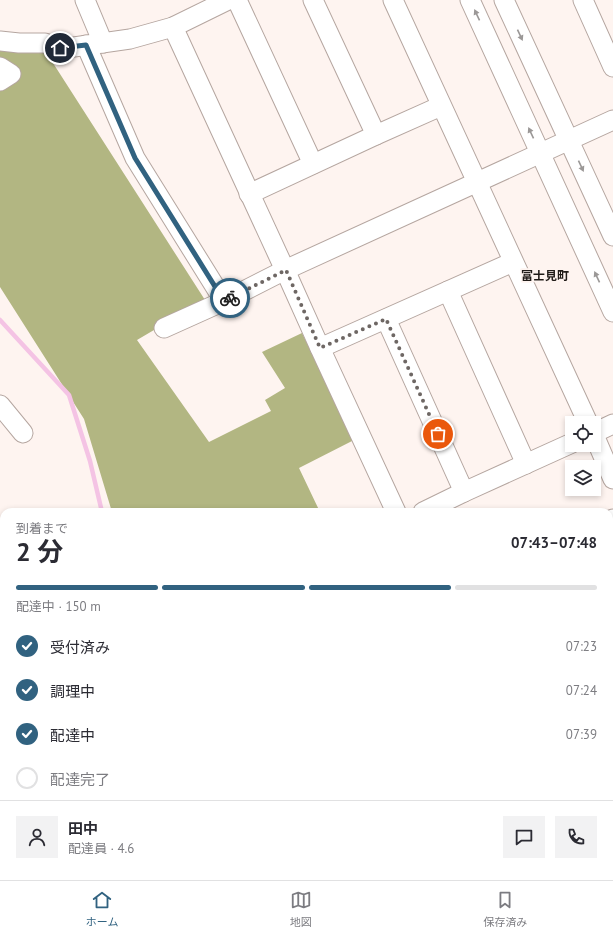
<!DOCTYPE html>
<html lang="ja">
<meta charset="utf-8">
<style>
:root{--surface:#fff;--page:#f2f2f3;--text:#2b2b33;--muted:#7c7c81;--line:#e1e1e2;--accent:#316280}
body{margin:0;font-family:"PT Sans","Noto Sans JP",sans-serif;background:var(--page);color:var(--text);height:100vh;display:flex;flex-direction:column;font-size:15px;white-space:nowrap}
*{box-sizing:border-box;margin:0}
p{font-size:13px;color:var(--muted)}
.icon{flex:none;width:22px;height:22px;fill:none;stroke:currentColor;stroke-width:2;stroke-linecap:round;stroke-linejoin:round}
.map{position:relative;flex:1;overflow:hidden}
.side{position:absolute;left:0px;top:508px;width:613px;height:372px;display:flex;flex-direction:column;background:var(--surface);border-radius:12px 12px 0 0;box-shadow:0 2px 6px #0003}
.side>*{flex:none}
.controls{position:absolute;left:565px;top:416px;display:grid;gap:8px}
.controls a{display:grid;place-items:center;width:36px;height:36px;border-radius:0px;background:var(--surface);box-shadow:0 2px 6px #0003;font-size:20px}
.pin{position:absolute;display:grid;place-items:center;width:34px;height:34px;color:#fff;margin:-17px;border:2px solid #fff;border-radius:50%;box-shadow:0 1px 4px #0007}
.courier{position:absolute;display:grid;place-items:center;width:40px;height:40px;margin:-20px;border:3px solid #316280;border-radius:50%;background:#fff;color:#222;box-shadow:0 1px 5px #0007}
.summary em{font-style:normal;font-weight:700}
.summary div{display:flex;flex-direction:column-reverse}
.summary{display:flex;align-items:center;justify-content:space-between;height:68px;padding:0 16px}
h1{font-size:26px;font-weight:700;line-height:30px}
.bar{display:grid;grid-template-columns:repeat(4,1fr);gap:6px 4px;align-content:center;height:48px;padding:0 16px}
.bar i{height:5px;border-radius:3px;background:var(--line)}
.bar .current{background:var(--accent)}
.bar p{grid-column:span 4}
.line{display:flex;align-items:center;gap:10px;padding:0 16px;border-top:1px solid var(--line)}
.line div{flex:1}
.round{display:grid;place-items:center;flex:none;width:42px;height:42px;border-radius:0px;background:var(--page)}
ol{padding:0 16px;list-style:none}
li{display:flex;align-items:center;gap:12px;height:44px}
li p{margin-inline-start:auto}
li .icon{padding:4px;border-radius:50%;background:var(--accent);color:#fff;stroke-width:4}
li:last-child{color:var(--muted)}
li i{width:22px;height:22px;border:2px solid var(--line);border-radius:50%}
.dock{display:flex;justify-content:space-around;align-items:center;height:56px;border-top:1px solid var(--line);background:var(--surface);font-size:11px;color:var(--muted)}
.dock a{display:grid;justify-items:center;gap:2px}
.dock .current{color:var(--accent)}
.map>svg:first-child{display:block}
</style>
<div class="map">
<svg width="613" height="880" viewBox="0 0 613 880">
<rect width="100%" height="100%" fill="#fef4f0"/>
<g fill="#b2b682">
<path d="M 0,48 L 44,49 L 205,300 L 137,340 L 209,442 L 271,411 L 265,400 L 285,388 L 262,352 L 302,333 L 354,440 L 299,468 L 320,512 L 112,512 L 84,419 L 0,287 Z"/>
<path d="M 0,598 L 4,605 L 4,876 L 20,876 L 20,880 L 0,880 Z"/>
<path d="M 235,876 L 432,876 L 433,880 L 241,880 Z"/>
</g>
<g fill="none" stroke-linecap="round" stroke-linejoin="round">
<g stroke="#f4c3e4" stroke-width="4.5">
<path d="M 0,320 L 69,395 L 90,461 L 102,512"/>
<path d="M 221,876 L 227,880"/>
</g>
</g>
<g fill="#e6d4d5" stroke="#b6a5a6">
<path d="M 4,532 L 4,546 L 0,533 Z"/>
<path d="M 613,786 L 613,814 L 609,816 L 609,787 Z"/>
</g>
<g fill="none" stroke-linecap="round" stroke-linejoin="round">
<g stroke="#b5a6a0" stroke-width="21">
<g id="minor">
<path d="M 85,0 L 103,43"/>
<path d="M 237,0 L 313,164"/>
<path d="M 313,0 L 376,135"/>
<path d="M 393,0 L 588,423"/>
<path d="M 470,0 L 613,312"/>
<path d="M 504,0 L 613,236"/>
<path d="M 583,0 L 613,67"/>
<path d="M 173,27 L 285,270 L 320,348 L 396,512"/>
<path d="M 0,41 L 19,43 L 45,43 L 60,49 L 130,39 L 173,27 L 228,0"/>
<path d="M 86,45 L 135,158 L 224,301"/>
<path d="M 0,67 L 11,74 L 0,81"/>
<path d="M 249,194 L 376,135 L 441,106"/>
<path d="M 448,291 L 526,464"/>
<path d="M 386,319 L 464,492"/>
<path d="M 164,328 L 224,301 L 285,270 L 613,120"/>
<path d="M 320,348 L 513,262"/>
<path d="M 0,405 L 23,433"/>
<path d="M 594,433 L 613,424"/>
<path d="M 594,435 L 613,479"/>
<path d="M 423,512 L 464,492 L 572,443"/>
<path d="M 609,521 L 613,519"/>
<path d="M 0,565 L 4,573"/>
<path d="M 609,641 L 613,650"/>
<path d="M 609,732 L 613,730"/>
<path d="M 609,824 L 613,823"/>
<path d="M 81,876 L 82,880"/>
<path d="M 172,876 L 176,880"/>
<path d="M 303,876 L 308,880"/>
<path d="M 564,876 L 566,880"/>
</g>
</g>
<use href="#minor" stroke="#fff" stroke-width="19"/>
</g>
<defs><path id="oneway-solid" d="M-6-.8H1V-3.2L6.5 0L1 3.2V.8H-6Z"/></defs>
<g fill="#9b9897">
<use href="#oneway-solid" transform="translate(477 15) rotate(-115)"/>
<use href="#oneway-solid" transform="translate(520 35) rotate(65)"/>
<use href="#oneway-solid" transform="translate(531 133) rotate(-115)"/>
<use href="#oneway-solid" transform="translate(581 166) rotate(65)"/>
<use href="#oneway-solid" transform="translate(597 277) rotate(-115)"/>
</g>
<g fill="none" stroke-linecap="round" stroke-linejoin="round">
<path stroke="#6e6764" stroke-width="4" stroke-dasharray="0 7.2" d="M 230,298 L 286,270 L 320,348 L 386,319 L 438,434"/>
<path stroke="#316280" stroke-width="5" d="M 60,48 L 86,45 L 135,158 L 224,301 L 230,298"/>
</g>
<g text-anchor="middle" stroke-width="3.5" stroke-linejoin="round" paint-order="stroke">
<g font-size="12" font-weight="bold" fill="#201b18" stroke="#fef4f0">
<text x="545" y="280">富士見町</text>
</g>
</g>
</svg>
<div class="controls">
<a><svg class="icon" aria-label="locate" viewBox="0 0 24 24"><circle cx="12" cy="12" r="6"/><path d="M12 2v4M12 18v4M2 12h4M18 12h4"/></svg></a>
<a><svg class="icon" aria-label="layers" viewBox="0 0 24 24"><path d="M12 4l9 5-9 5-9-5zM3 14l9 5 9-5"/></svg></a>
</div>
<div class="pin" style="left:438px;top:434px;background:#ea580c"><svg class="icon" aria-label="bag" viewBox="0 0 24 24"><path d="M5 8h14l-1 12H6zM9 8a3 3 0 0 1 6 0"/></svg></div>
<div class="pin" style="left:60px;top:48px;background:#1f2937"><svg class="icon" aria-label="home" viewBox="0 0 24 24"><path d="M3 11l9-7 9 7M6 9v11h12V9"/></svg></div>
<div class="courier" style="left:230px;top:298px"><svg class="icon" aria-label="bike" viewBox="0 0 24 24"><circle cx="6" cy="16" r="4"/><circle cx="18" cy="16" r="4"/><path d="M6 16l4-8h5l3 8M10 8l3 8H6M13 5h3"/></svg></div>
<section class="side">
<div class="summary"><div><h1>2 分</h1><p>到着まで</p></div><em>07:43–07:48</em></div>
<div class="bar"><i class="current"></i><i class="current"></i><i class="current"></i><i></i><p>配達中 · 150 m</p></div>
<ol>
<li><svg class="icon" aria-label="check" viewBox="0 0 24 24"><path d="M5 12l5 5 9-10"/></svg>受付済み<p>07:23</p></li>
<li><svg class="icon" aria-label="check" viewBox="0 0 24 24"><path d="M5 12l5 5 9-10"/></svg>調理中<p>07:24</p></li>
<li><svg class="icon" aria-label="check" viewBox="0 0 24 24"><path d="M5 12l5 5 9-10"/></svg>配達中<p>07:39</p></li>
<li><i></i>配達完了</li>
</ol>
<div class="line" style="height:72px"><a class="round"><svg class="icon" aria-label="person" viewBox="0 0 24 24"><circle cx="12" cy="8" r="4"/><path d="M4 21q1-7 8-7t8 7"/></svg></a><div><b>田中</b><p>配達員 · 4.6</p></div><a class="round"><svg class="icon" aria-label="chat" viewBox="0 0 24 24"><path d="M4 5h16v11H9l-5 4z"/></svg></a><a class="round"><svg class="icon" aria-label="phone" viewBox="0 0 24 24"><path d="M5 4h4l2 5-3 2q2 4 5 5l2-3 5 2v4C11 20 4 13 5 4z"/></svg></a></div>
</section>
</div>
<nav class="dock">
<a class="current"><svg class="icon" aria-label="home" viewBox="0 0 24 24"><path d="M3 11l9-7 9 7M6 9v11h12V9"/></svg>ホーム</a>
<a><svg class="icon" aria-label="map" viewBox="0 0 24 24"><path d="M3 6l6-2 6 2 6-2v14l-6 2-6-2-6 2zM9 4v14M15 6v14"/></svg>地図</a>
<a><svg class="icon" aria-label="saved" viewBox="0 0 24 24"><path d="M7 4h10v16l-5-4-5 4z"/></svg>保存済み</a>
</nav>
